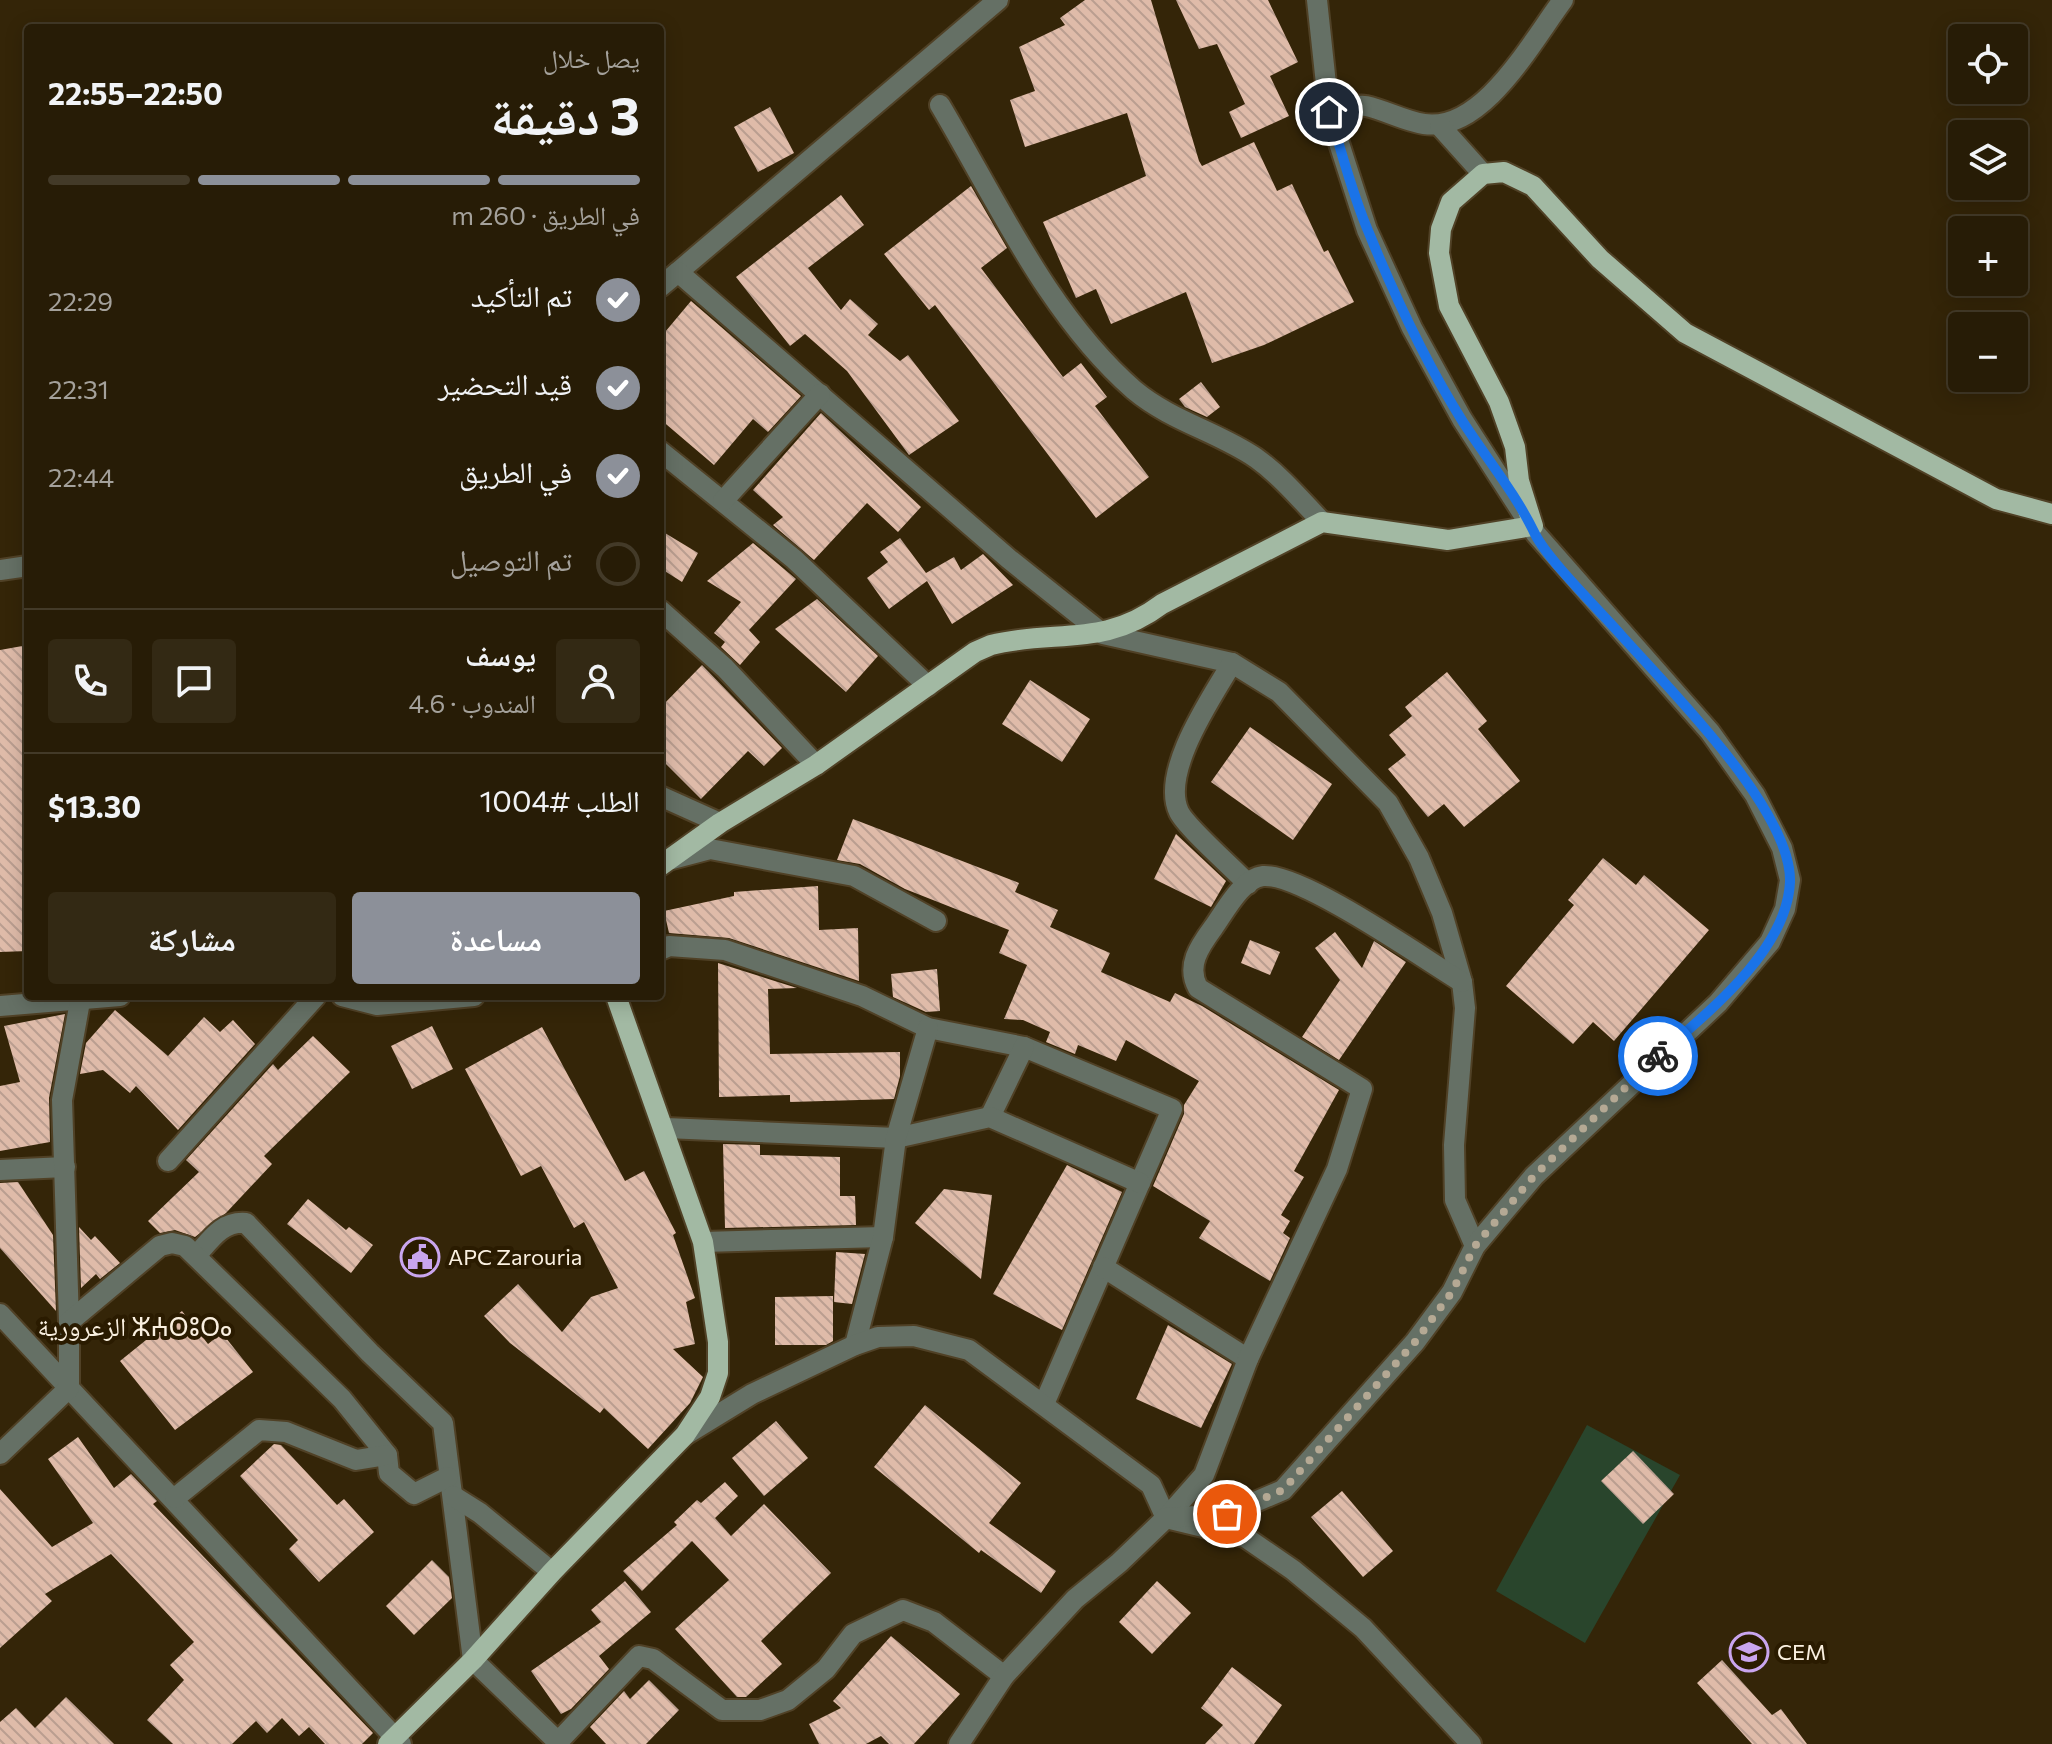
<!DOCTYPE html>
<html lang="ar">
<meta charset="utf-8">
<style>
:root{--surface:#271c06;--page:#332914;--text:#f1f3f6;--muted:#a4a19b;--line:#433a28;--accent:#8c9099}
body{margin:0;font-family:Commissioner,"Noto Naskh Arabic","Noto Sans Tifinagh",sans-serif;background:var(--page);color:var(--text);direction:rtl;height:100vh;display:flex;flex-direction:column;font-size:30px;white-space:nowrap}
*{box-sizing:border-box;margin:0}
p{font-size:26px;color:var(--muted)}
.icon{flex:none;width:44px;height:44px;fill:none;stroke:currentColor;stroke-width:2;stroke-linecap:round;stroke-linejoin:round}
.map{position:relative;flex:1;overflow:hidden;direction:ltr}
.side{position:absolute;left:24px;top:24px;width:640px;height:976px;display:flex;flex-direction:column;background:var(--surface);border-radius:8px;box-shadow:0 4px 20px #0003,0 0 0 2px var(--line);direction:rtl}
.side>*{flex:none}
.fabs{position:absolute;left:1948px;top:24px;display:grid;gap:16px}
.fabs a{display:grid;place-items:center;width:80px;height:80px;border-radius:8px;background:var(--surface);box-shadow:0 4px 20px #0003,0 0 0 2px var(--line);font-size:40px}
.pin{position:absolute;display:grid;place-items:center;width:68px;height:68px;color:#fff;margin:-34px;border:4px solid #fff;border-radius:50%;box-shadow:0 2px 8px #0007}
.courier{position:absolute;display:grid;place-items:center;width:80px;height:80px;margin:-40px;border:6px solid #1a73e8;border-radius:50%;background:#fff;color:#222;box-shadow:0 2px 10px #0007}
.summary em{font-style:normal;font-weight:700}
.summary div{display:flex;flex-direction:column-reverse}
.summary{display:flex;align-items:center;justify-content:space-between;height:136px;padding:0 24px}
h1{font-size:52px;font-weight:700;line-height:60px}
.bar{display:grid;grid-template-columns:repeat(4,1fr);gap:12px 8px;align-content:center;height:96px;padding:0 24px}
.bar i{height:10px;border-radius:6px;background:var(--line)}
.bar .selected{background:var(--accent)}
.bar p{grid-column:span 4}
.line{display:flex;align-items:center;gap:20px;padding:0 24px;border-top:2px solid var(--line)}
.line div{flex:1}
.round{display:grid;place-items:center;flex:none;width:84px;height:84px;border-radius:8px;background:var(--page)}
ol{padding:0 24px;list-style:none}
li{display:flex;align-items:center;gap:24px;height:88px}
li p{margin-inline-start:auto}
li .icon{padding:8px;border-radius:50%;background:var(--accent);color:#fff;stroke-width:4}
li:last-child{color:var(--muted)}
li i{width:44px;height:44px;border:4px solid var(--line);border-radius:50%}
.cta{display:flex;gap:16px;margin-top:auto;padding:16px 24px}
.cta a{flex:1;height:92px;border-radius:8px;background:var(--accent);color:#fff;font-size:32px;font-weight:700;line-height:92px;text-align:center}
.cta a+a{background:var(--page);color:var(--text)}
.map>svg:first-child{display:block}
</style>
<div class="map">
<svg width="2052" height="1744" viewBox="0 0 2052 1744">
<defs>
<pattern id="building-back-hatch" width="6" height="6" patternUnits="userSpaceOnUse" patternTransform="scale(2)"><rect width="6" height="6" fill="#dfbba9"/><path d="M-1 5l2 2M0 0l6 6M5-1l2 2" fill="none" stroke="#ba9e90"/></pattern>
</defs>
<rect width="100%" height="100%" fill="#342508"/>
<path fill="#29452c" d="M 1587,1425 L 1680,1475 L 1585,1643 L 1496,1591 Z"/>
<g fill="url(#building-back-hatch)">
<path d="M 1085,0 L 1151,0 L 1199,161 L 1202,166 L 1254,142 L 1277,191 L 1292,184 L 1324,252 L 1328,250 L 1354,302 L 1264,345 L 1212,363 L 1186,292 L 1111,324 L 1096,289 L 1076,298 L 1043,222 L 1146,176 L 1127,113 L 1025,147 L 1010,100 L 1035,91 L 1019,47 L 1065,25 L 1060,18 Z"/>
<path d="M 1176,0 L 1268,0 L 1298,62 L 1270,76 L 1289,116 L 1241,138 L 1229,112 L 1245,104 L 1217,44 L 1199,49 Z"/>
<path d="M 770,107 L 794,153 L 758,172 L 734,127 Z"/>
<path d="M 971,186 L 1007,248 L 981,268 L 1063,377 L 1081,363 L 1107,397 L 1095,406 L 1149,477 L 1096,518 L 935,305 L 929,310 L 884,254 Z"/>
<path d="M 841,195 L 864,225 L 808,268 L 841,310 L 850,299 L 878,324 L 868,335 L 900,361 L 908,355 L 959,421 L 909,455 L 847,371 L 805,334 L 790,346 L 736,277 Z"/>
<path d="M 691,301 L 801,396 L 768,432 L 753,419 L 714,465 L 660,419 L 660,338 Z"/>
<path d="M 1201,382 L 1220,407 L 1207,417 L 1185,407 L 1179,399 Z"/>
<path d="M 821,413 L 921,507 L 898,532 L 867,503 L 814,560 L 773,525 L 783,517 L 753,490 Z"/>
<path d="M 660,530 L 698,553 L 682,582 L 660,568 Z"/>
<path d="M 900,538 L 926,573 L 954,557 L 961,570 L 983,554 L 1013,585 L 952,624 L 927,581 L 889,609 L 867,578 L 888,562 L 880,552 Z"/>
<path d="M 753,543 L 796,579 L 749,630 L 760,642 L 740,665 L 721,647 L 725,642 L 714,633 L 741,602 L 707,581 Z"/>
<path d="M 817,599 L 878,656 L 846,692 L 775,629 Z"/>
<path d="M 28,645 L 28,951 L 0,952 L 0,650 Z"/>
<path d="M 702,665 L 782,748 L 764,766 L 748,751 L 701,799 L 660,758 L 660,708 Z"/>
<path d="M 1447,672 L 1487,721 L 1478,729 L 1520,781 L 1464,827 L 1444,804 L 1428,817 L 1388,769 L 1406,755 L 1389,735 L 1412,716 L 1405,707 Z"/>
<path d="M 1030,680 L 1090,719 L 1062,762 L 1002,724 Z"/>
<path d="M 1250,727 L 1332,784 L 1293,840 L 1211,782 Z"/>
<path d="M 853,819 L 1019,883 L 1015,892 L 1058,910 L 1050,927 L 1110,953 L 1101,972 L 1170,1002 L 1175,993 L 1202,1006 L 1339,1090 L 1294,1171 L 1304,1177 L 1281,1215 L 1290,1221 L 1283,1233 L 1290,1238 L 1270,1281 L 1199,1238 L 1210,1221 L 1153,1186 L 1184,1114 L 1184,1105 L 1199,1081 L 1126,1040 L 1116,1061 L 1078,1045 L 1075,1054 L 1046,1042 L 1050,1032 L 1023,1020 L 1004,1019 L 1027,965 L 999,953 L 1009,930 L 905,889 L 860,864 L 837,860 Z"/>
<path d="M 1176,834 L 1226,881 L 1211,907 L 1154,879 Z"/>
<path d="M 1603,858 L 1636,885 L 1644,875 L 1709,930 L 1614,1041 L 1593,1022 L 1573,1044 L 1506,986 L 1574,905 L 1568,900 Z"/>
<path d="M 818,886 L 819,930 L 858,928 L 859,981 L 729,938 L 669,933 L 664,911 L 734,896 L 734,892 Z"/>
<path d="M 1335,932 L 1362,968 L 1374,941 L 1406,962 L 1339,1060 L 1302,1037 L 1340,980 L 1315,948 Z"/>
<path d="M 1250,940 L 1280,952 L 1270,975 L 1241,963 Z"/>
<path d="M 718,963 L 797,988 L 768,989 L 770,1054 L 900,1052 L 900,1076 L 894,1099 L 790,1102 L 790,1095 L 719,1097 Z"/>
<path d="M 937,969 L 940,1011 L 926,1012 L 893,997 L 891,974 Z"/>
<path d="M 115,1010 L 168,1056 L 204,1017 L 220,1032 L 233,1020 L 255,1044 L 178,1130 L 136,1086 L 130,1093 L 103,1070 L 80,1074 L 86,1043 Z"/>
<path d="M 65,1014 L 49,1098 L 50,1142 L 0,1151 L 0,1086 L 20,1082 L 4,1026 Z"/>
<path d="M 432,1026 L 453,1069 L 412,1089 L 391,1046 Z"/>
<path d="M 542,1027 L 625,1181 L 644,1171 L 676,1233 L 673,1235 L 695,1298 L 686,1302 L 695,1344 L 673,1349 L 703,1377 L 690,1403 L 648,1449 L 604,1408 L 600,1413 L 510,1343 L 484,1316 L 518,1284 L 562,1332 L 591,1297 L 618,1288 L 584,1222 L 574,1228 L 541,1166 L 521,1176 L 465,1069 Z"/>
<path d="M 313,1036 L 350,1072 L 264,1156 L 272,1164 L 226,1213 L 195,1237 L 175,1230 L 160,1233 L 148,1221 L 199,1172 L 186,1160 L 273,1064 L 278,1070 Z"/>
<path d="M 723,1144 L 760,1145 L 760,1155 L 840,1157 L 840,1196 L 855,1196 L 856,1225 L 725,1228 Z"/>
<path d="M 1067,1165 L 1122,1192 L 1062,1330 L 993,1294 Z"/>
<path d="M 18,1182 L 53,1235 L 56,1311 L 0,1248 L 0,1183 Z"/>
<path d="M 944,1189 L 992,1195 L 981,1279 L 915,1223 Z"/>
<path d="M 308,1199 L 346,1230 L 349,1227 L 373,1245 L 351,1273 L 287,1224 Z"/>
<path d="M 79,1227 L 91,1240 L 95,1236 L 120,1263 L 100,1279 L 96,1274 L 81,1288 Z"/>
<path d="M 836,1252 L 865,1254 L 852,1304 L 834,1302 Z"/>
<path d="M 833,1296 L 833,1341 L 826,1345 L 775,1345 L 775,1297 Z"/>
<path d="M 182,1311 L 208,1344 L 222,1333 L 253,1372 L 175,1430 L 120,1361 Z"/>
<path d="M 1168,1325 L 1232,1364 L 1201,1428 L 1136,1399 Z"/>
<path d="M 925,1405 L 1021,1483 L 989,1523 L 1056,1571 L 1041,1593 L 981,1550 L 979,1553 L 874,1467 Z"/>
<path d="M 776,1421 L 808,1458 L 764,1496 L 732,1458 Z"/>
<path d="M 78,1437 L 114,1488 L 131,1474 L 157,1501 L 153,1504 L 373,1733 L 362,1744 L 325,1744 L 309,1727 L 299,1736 L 282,1718 L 267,1733 L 256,1721 L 232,1744 L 173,1744 L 147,1720 L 184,1680 L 170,1665 L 194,1642 L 111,1554 L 45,1594 L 52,1601 L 0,1648 L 0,1489 L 52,1547 L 93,1523 L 48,1459 Z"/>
<path d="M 274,1444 L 281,1445 L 337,1505 L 344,1499 L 374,1532 L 319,1582 L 289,1549 L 298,1540 L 240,1476 Z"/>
<path d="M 1633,1451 L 1674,1494 L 1643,1524 L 1601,1481 Z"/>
<path d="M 725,1482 L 738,1496 L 715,1518 L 731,1536 L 764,1504 L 831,1573 L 761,1641 L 782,1664 L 746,1697 L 737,1697 L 675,1629 L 729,1580 L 692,1541 L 642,1591 L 623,1571 L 677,1525 L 674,1522 L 697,1500 L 701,1503 Z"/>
<path d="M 1342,1491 L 1393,1551 L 1363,1577 L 1311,1517 Z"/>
<path d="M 432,1560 L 449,1577 L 452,1598 L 414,1635 L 386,1606 Z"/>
<path d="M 625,1581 L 651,1612 L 599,1656 L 609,1669 L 571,1709 L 561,1714 L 531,1671 L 601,1622 L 591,1610 Z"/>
<path d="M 1157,1581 L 1191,1613 L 1152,1654 L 1119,1622 Z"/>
<path d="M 891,1636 L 960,1694 L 914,1744 L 889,1744 L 881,1736 L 866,1744 L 819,1744 L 809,1724 L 841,1708 L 833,1701 Z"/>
<path d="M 1722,1660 L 1772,1715 L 1781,1709 L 1807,1744 L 1752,1744 L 1697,1683 Z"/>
<path d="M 1232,1667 L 1282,1705 L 1254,1744 L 1205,1744 L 1223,1725 L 1201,1708 Z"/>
<path d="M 649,1680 L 679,1710 L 646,1744 L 606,1744 L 590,1727 L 624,1691 L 630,1699 Z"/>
<path d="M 66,1697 L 114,1744 L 0,1744 L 0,1722 L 16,1708 L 35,1728 Z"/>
</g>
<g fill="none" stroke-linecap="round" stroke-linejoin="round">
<g stroke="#504126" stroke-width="24">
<g id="minor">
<path d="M 940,105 C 997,201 1049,316 1134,390 C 1171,421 1218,432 1256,458 C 1281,476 1301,500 1322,522"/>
<path d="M 1329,112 C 1340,110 1355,104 1366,106 C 1385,110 1404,121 1424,124 C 1483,133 1532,41 1563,0"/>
<path d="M 1440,126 L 1483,174"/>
<path d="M 678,272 L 998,0"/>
<path d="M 660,287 L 678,272 L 1009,559 L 1103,634 L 1232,663 L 1279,692 L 1388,803 L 1419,858 L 1442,913 L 1462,982 L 1465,1008 L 1454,1145 L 1455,1200 L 1475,1246"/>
<path d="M 660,451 L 794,559 L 928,686"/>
<path d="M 723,501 L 820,394"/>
<path d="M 0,570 L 28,566"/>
<path d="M 660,610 L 725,668 L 816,765"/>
<path d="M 1232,663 C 1212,697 1160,772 1179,812 C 1187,828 1233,868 1248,884"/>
<path d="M 660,796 L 720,823"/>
<path d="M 672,859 L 710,849 L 854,876 L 936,921"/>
<path d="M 660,950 L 669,946 L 725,950 L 862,996 L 928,1028 L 1024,1047 L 1172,1109 L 1044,1404"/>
<path d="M 342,996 L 377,1005 L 474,996"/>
<path d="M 0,1006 L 120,996"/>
<path d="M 990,1117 L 1024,1047"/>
<path d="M 666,1128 L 896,1138 L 990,1117 L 1140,1183"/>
<path d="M 168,1161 L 316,996"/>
<path d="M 0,1170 L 65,1167"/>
<path d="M 703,1242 L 883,1237"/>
<path d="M 196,1256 C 211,1239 222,1221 246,1223 L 370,1353 L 443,1423 L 473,1660 L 558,1742 L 639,1656 L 653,1659 L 722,1710 L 760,1710 L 788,1700 L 826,1669 L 853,1634 L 903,1610 L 934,1622 L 1004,1676"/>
<path d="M 1103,1267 L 1248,1359"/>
<path d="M 0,1314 L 401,1744"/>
<path d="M 69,1322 L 62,1100 L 81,996"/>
<path d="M 855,1345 L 883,1237 L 896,1138 L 928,1028"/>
<path d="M 685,1435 L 752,1394 L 855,1345 L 878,1337 L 914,1336 L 969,1350 L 1151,1485 L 1166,1518 L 1245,1537 L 1293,1570 L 1363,1628 L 1471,1744"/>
<path d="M 0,1454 L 69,1388 L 69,1322 L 160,1246 L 172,1243 L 185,1246 L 342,1399 L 387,1455 L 389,1473 L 414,1494 L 448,1477"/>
<path d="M 453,1496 L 480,1513 L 552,1572"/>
<path d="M 175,1498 L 259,1430 L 286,1432 L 356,1460 L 387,1455"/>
<path d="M 1166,1518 L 1204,1475 L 1248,1359 L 1337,1169 L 1362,1089 L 1198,988 C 1186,966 1199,947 1213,928 C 1224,913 1242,878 1263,876 C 1302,873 1424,959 1462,982"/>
<path d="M 959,1744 L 1004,1676 L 1075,1599 L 1119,1563 L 1166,1518 L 1227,1514 L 1283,1490 L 1415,1342 L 1452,1292 L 1475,1246 L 1534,1176 L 1718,1003 L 1770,942 L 1785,909 L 1790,880 L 1782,848 L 1755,795 L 1710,732 L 1536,534 L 1462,419 L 1412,328 L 1367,230 L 1329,112 L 1317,0"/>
</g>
</g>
<g stroke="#504126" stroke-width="24">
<g id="major">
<path d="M 660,866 L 720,823 L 816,765 L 975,652 L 991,645 C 1055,629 1104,648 1162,604 L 1322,522 L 1448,540 L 1533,526 L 1519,481 L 1515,447 L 1499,402 L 1449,306 L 1439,253 L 1441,229 L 1451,202 L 1483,174 L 1504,172 L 1533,186 L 1600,259 L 1685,333 L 1996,499 L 2052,514"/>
<path d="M 388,1744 L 473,1660 L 552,1572 L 685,1435 L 710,1397 L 718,1373 L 718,1342 L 703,1242 L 616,996"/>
</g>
</g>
<use href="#minor" stroke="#657065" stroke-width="20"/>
<use href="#major" stroke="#a2b9a3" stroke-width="20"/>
</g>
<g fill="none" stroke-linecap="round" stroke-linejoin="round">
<path stroke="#b5a994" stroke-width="8" stroke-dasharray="0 14.4" d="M 1227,1514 L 1283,1490 L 1415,1342 L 1452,1292 L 1475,1246 L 1534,1176 L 1658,1056"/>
<path stroke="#1a73e8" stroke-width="10" d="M 1329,112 C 1342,152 1352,194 1369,233 C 1395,297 1426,363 1463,422 C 1487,459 1516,494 1535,534 C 1548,560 1600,611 1621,635 C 1668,688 1792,810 1790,882 C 1787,951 1706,1014 1658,1056"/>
</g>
<defs>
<g id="civic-ring" transform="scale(2)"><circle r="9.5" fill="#2a1b00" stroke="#c9a5ee" stroke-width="1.5"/><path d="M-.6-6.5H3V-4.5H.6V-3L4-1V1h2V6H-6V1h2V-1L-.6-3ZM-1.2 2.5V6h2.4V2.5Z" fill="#c9a5ee"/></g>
<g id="school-ring" transform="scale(2)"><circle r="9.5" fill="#2a1b00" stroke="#c9a5ee" stroke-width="1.5"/><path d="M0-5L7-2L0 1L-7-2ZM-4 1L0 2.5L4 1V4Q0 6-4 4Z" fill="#c9a5ee"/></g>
</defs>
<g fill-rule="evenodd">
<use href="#civic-ring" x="420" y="1257"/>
<use href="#school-ring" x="1749" y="1652"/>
</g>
<g text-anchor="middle" stroke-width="8" stroke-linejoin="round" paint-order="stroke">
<g font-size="22" fill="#faf0e0" stroke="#2a1b00" text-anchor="start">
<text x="448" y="1265">APC Zarouria</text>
<text x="1777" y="1660">CEM</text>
</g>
<g font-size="26" fill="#faf0e0" stroke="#2a1b00">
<text x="135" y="1336">الزعرورية ⵣⵄⵔⵓⵔⴰ</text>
</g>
</g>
</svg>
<div class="fabs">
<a><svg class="icon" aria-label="locate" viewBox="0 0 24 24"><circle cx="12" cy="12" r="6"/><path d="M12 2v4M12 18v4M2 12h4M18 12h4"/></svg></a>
<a><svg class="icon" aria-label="layers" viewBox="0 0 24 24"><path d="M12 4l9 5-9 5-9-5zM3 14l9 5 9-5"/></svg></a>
<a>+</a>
<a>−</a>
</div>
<div class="pin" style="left:1227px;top:1514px;background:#ea580c"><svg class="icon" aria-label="bag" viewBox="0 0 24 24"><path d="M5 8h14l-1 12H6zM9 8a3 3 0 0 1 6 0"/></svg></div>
<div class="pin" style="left:1329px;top:112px;background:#1f2937"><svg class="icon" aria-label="home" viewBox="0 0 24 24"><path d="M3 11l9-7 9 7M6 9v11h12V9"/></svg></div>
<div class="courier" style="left:1658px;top:1056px"><svg class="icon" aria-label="bike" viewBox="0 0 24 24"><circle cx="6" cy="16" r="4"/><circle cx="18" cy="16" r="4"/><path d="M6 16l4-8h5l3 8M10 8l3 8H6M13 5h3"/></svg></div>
<section class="side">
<div class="summary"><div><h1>3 دقيقة</h1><p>يصل خلال</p></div><em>22:50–22:55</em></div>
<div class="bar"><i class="selected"></i><i class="selected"></i><i class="selected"></i><i></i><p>في الطريق · 260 m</p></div>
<ol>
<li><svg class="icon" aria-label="check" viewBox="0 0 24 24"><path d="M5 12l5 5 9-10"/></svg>تم التأكيد<p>22:29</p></li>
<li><svg class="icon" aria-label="check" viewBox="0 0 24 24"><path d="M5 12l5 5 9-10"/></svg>قيد التحضير<p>22:31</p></li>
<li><svg class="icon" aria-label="check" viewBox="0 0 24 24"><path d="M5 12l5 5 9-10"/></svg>في الطريق<p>22:44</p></li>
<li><i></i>تم التوصيل</li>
</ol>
<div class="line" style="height:144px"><a class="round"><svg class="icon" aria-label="person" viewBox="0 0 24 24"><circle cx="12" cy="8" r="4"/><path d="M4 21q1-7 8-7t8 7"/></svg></a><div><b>يوسف</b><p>المندوب · 4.6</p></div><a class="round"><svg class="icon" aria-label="chat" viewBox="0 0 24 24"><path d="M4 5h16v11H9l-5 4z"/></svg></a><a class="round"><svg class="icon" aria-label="phone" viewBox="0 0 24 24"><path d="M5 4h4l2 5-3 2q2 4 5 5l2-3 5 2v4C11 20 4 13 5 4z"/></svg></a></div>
<div class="line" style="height:104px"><div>الطلب #1004</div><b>$13.30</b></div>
<div class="cta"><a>مساعدة</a><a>مشاركة</a></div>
</section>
</div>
